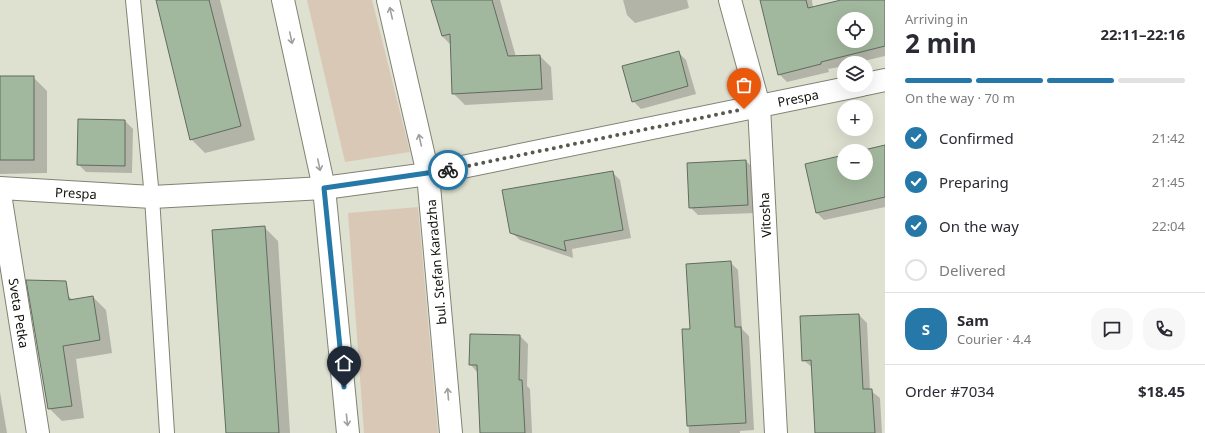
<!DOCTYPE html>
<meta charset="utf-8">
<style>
:root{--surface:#fff;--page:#f7f7f7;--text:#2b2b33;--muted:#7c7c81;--line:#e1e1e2;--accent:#2578a8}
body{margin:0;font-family:"Noto Sans",sans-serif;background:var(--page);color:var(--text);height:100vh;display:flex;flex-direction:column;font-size:15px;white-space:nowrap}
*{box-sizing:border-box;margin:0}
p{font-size:13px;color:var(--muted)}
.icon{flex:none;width:22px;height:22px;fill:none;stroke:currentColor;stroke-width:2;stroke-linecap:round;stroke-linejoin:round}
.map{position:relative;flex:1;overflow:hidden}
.side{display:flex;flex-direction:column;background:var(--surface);width:320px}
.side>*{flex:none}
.fabs{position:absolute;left:837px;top:12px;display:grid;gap:8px}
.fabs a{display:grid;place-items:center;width:36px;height:36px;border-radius:50%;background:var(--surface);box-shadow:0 4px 16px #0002;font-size:20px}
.pin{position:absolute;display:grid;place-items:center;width:34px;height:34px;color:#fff;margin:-41px -17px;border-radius:50% 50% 50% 0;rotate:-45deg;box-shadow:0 0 4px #0007}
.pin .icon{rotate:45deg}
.courier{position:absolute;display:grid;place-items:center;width:40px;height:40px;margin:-20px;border:3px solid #2578a8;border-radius:50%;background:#fff;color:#222;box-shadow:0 1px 5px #0007}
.head em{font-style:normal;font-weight:700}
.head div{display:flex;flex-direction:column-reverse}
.head{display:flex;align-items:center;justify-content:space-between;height:68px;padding:0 20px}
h1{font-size:26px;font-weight:700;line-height:30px}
.bar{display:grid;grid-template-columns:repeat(4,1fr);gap:6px 4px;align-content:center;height:48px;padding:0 20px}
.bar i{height:5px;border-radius:3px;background:var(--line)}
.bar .on{background:var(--accent)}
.bar p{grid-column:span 4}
.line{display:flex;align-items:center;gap:10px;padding:0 20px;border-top:1px solid var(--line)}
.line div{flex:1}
.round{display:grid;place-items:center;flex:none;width:42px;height:42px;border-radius:16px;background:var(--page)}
ol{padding:0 20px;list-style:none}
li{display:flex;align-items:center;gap:12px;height:44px}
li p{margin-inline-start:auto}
li .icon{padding:4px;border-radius:50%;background:var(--accent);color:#fff;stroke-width:4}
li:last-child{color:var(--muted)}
li i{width:22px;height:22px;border:2px solid var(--line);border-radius:50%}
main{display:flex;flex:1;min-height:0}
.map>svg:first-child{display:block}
</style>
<main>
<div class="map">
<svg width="885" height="433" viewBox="0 0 885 433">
<rect width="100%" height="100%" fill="#dee1d0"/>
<g fill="#dac8b7">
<path d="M 307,0 L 372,0 L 410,152 L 345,162 Z"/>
<path d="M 418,207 L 438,433 L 364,433 L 348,213 Z"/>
</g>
<g fill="#0003" fill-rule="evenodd">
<path d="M 156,0 L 220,0 L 255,140 L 205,153 L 191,139 Z"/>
<path d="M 432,0 L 500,0 L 516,57 L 540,56 L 551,67 L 553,100 L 465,105 L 453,93 L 451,45 L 442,36 Z"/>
<path d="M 623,0 L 687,0 L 689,8 L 635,23 L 627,15 Z"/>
<path d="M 761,0 L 812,0 L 813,8 L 845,0 L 885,0 L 885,56 L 855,63 L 844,63 L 844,66 L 828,69 L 829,72 L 787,82 L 779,74 ZM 844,19 L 866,19 L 866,41 L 844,41 Z"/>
<path d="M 678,52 L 686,60 L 696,94 L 641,109 L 633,101 Z"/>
<path d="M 0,77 L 33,77 L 47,91 L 47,173 L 0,174 Z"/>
<path d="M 125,121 L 133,129 L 132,173 L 86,172 L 78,164 Z"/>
<path d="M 885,146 L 885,207 L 824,220 L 816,212 L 844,156 L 844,173 L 866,173 L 865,151 Z"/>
<path d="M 746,161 L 754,169 L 756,213 L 698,215 L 690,207 Z"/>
<path d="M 612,172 L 620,180 L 631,238 L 572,249 L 573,258 L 520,240 L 511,232 Z"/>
<path d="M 264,227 L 278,241 L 290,433 L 226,433 L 213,231 Z"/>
<path d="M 730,262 L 738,270 L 742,329 L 749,336 L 754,430 L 740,431 L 740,433 L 689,433 L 683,330 L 691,330 Z"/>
<path d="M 67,295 L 73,300 L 93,297 L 106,310 L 112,353 L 76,359 L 84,418 L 62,421 L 49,408 Z"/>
<path d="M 859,315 L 867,323 L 870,390 L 880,398 L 882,433 L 816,433 L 813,368 L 803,360 Z"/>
<path d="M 520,336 L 528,344 L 527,386 L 530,389 L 532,433 L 481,433 L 478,373 L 470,364 Z"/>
<path d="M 0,392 L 7,433 L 0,433 Z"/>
</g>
<g fill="#a2b89e" stroke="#616b5f" fill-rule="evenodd">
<path d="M 156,0 L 209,0 L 241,126 L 190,140 Z"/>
<path d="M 431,0 L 492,0 L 508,56 L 540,55 L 542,89 L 452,94 L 450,34 L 442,36 Z"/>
<path d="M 760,0 L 806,0 L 808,8 L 841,0 L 885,0 L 885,46 L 821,62 L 821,64 L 778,75 ZM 844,19 L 866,19 L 866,41 L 844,41 Z"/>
<path d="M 679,51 L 688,86 L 632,102 L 622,66 Z"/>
<rect x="0" y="76" width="34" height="84"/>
<path d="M 78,119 L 125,120 L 125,166 L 77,165 Z"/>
<path d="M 885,145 L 885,197 L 816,213 L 805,164 L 844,155 L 844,173 L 866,173 L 866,151 L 860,151 Z"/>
<path d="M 746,160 L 748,205 L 689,208 L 687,163 Z"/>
<path d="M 613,171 L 623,230 L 564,241 L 566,251 L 510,233 L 502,190 Z"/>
<path d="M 265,226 L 279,433 L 226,433 L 212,230 Z"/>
<path d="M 731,261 L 735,327 L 741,327 L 746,423 L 687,426 L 682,329 L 690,329 L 686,264 Z"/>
<path d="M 26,280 L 66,281 L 69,300 L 93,296 L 100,340 L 63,346 L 72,406 L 48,409 Z"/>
<path d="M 859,314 L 863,389 L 872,389 L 875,433 L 815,433 L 811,360 L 802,361 L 800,316 Z"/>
<path d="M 470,334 L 520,335 L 519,380 L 522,380 L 525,433 L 480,433 L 477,365 L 469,365 Z"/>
</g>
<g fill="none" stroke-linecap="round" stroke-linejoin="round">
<g stroke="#808374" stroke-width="16">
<path id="service" d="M 133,0 L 152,197 L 167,433"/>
</g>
<g stroke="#808374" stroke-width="24">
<path id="pedestrian" d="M 152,197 L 324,188"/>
</g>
<g stroke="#808374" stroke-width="24">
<g id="minor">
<path d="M 730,0 L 759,106 L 776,433"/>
<path d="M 866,84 L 885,80"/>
<path d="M 0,188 L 152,197"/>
<path d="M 324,188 L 428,174 L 862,85"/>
<path d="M 0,194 L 38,433"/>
</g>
</g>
<g stroke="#808374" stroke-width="24">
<g id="tertiary">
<path d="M 283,0 L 324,188 L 348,433"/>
<path d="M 388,0 L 428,174 L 451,433"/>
</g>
</g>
<use href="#service" stroke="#fff" stroke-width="14"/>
<use href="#pedestrian" stroke="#fff" stroke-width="22"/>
<use href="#minor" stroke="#fff" stroke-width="22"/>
<use href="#tertiary" stroke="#fff" stroke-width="22"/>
</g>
<defs><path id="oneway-shaft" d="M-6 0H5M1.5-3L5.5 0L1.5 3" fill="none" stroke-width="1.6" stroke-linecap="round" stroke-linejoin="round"/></defs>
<g stroke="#9fa09d">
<use href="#oneway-shaft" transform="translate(391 13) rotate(-103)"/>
<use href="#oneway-shaft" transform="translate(291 38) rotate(78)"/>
<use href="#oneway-shaft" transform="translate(420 140) rotate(-103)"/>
<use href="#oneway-shaft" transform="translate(319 165) rotate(78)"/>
<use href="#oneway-shaft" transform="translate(448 394) rotate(-95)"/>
<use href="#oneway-shaft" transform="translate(347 420) rotate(84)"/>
</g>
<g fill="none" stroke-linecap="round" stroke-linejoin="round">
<path stroke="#585a50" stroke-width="4" stroke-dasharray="0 7.2" d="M 448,170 L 744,109"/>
<path stroke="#2578a8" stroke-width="5" d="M 344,387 L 324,188 L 448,170"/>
</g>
<g text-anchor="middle" stroke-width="3" stroke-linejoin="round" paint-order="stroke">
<g font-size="13" fill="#10110b" stroke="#fff">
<text transform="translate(798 98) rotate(-11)" y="5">Prespa</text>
<text transform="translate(76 193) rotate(3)" y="5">Prespa</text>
<text transform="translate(765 215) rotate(-93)" y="5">Vitosha</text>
<text transform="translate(436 262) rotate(-95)" y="5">bul. Stefan Karadzha</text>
<text transform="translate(19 313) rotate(81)" y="5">Sveta Petka</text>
</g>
</g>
</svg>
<div class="fabs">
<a><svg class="icon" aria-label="locate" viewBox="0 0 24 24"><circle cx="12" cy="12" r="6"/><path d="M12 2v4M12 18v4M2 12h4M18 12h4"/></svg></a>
<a><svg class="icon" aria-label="layers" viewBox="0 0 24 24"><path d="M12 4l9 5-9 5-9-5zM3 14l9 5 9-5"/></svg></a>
<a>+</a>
<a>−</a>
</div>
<div class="pin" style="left:744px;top:109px;background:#ea580c"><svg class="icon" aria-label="bag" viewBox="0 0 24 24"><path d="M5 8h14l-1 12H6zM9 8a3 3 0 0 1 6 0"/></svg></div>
<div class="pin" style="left:344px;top:387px;background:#1f2937"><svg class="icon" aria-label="home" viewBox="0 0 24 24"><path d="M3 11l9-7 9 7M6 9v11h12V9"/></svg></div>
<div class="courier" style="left:448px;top:170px"><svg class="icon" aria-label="bike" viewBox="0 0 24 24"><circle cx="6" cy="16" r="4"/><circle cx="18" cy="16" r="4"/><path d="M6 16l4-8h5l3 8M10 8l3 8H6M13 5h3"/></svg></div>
</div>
<section class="side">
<div class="head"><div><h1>2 min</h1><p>Arriving in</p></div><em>22:11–22:16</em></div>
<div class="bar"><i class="on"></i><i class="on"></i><i class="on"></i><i></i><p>On the way · 70 m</p></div>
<ol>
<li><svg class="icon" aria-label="check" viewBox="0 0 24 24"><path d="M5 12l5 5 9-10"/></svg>Confirmed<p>21:42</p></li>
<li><svg class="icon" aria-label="check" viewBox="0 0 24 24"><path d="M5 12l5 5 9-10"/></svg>Preparing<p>21:45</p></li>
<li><svg class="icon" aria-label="check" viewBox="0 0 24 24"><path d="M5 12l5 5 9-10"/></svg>On the way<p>22:04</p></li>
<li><i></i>Delivered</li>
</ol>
<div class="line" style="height:72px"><b class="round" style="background:var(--accent);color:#fff">S</b><div><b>Sam</b><p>Courier · 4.4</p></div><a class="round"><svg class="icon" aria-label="chat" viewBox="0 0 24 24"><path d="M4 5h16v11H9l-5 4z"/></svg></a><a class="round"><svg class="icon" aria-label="phone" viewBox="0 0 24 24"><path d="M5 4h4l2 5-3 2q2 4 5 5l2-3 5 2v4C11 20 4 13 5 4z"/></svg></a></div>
<div class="line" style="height:52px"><div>Order #7034</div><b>$18.45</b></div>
</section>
</main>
